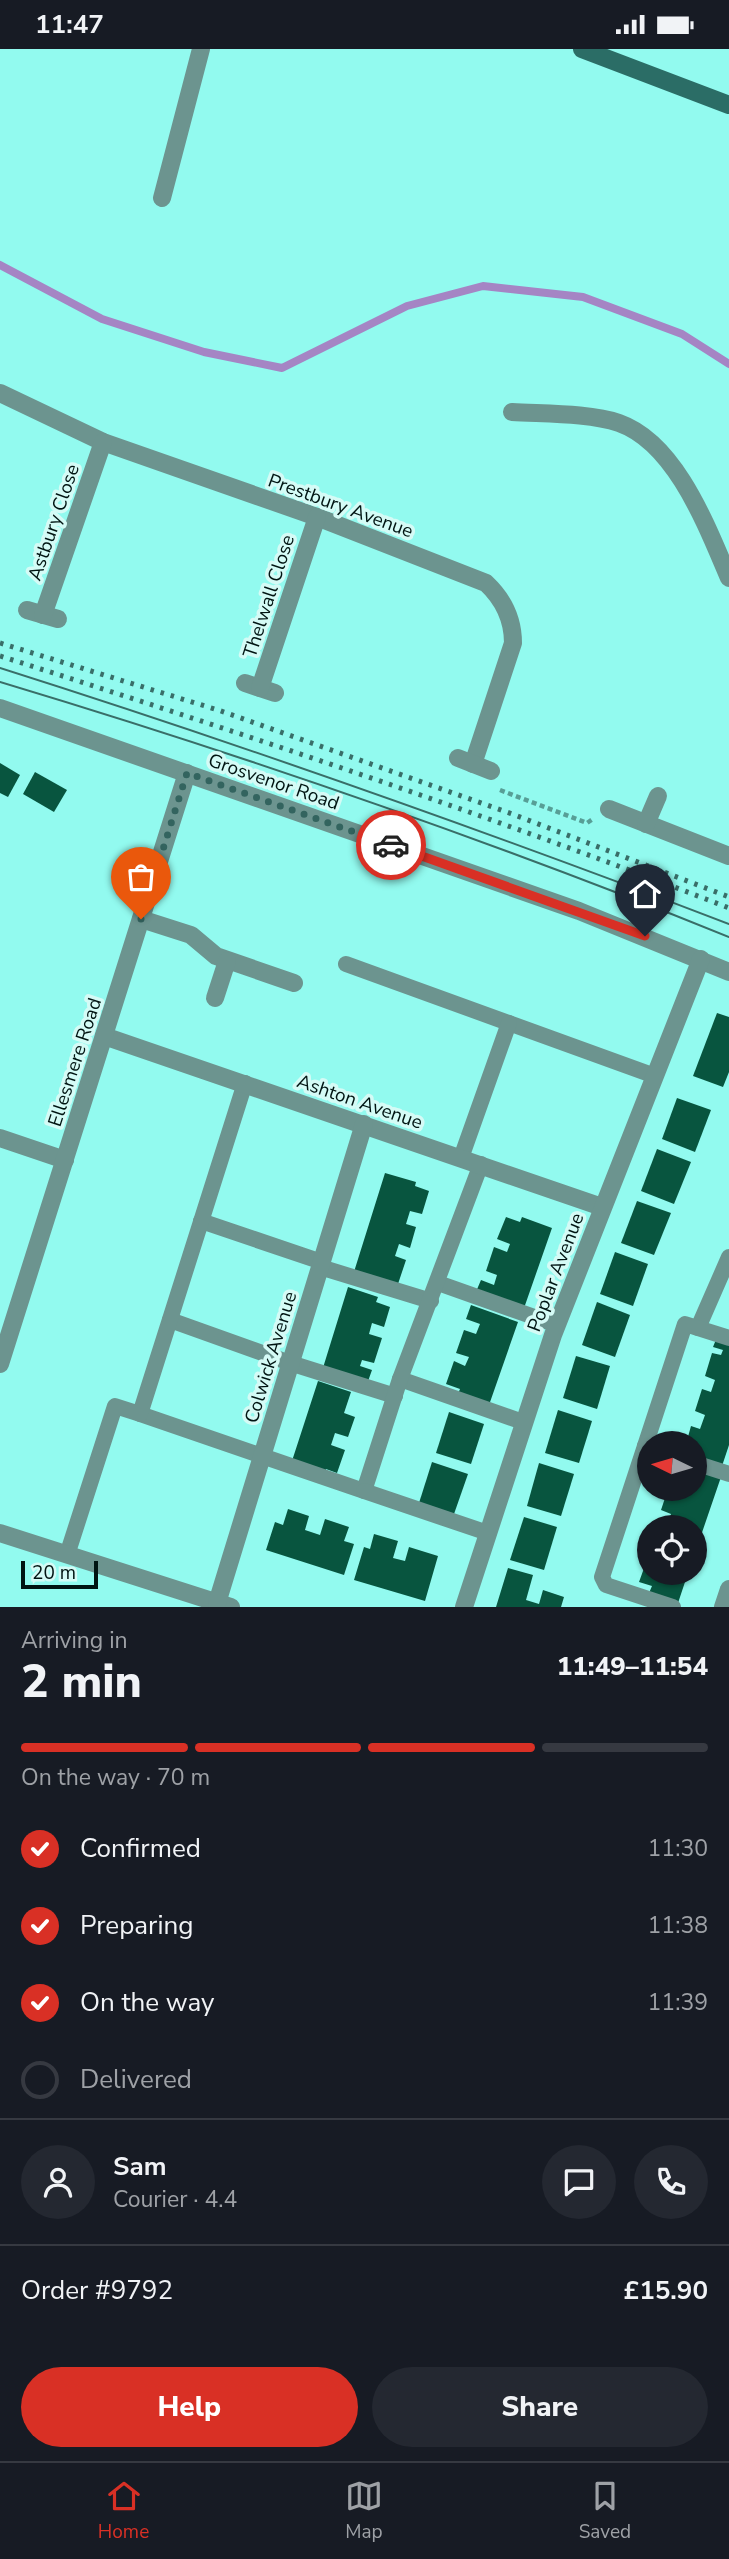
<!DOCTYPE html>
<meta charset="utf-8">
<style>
:root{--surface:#171b24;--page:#242831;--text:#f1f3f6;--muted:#9ea1a6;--line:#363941;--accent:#d93025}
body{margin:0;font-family:"Nunito Sans",sans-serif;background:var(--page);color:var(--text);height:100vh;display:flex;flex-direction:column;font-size:26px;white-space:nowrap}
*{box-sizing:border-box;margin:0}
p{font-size:23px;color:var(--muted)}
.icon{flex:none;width:38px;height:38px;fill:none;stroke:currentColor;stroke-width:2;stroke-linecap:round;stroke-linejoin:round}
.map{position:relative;height:1558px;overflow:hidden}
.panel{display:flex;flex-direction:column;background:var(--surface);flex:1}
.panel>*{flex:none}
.needle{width:46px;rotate:275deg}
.controls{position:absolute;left:637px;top:1382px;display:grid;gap:14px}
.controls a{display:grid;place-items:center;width:70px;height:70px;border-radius:50%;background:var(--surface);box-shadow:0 2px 5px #0004;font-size:35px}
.scale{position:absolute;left:21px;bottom:18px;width:77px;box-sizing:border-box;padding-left:7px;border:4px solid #001412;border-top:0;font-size:19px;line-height:24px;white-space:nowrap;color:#001412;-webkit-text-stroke:5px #d5fbf6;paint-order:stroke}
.pin{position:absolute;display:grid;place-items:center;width:60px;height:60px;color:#fff;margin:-72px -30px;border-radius:50% 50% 50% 0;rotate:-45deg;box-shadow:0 0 7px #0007}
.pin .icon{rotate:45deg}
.courier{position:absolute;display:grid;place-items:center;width:70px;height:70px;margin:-35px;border:5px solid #d93025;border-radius:50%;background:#fff;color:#222;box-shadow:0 2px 9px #0007}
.overview em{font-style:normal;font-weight:800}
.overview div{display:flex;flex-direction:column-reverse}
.overview{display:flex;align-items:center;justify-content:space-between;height:119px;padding:0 21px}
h1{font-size:46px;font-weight:800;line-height:52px}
.bar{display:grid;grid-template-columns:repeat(4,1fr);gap:10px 7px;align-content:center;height:84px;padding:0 21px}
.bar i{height:9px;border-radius:5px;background:var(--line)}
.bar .current{background:var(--accent)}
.bar p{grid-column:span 4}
.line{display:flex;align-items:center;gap:18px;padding:0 21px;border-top:2px solid var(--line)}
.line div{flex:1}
.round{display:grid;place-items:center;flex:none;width:74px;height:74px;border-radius:37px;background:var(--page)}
ol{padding:0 21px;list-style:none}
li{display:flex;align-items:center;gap:21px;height:77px}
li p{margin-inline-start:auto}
li .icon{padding:7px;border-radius:50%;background:var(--accent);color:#fff;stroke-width:4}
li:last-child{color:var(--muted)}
li i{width:38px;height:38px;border:4px solid var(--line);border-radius:50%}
.button{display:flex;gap:14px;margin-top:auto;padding:14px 21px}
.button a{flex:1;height:80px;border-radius:42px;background:var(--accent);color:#fff;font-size:28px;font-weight:800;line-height:80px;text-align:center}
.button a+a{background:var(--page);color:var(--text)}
.status{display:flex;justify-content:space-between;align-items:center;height:49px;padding:0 35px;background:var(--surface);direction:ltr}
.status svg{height:19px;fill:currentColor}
.tabs{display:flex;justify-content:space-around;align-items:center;height:98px;border-top:2px solid var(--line);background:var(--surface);font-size:19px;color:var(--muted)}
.tabs a{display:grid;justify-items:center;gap:4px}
.tabs .current{color:var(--accent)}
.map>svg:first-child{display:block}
</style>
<div class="status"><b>11:47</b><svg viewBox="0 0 49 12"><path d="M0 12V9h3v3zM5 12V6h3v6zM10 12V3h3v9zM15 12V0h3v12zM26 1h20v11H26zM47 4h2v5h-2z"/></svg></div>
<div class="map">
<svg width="729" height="1558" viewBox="0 0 729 1558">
<rect width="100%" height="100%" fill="#92faef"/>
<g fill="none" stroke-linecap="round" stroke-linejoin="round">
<path stroke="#a585c4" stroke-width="8" d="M 0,216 L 102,270 L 204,303 L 282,319 L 407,257 L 483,237 L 583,248 L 682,285 L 729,315"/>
</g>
<g fill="#08553f">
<path d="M 0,714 L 20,726 L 8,748 L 0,744 Z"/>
<path d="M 35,723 L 67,741 L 54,763 L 23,745 Z"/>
<path d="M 717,964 L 729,968 L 729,1023 L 723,1038 L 693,1027 Z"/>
<path d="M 677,1049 L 711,1061 L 695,1103 L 662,1090 Z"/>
<path d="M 657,1100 L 691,1113 L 674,1155 L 641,1142 Z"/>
<path d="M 385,1124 L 416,1133 L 415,1137 L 429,1142 L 422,1165 L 410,1162 L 406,1175 L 416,1178 L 410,1199 L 399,1195 L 395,1207 L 406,1211 L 398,1235 L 353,1226 Z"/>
<path d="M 637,1152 L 671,1164 L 654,1206 L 621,1194 Z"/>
<path d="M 506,1168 L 520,1173 L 522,1168 L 552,1179 L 523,1262 L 475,1245 L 481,1231 L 494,1236 L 497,1226 L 486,1222 L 494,1198 L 507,1203 L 510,1195 L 497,1190 Z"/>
<path d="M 615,1203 L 648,1215 L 633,1257 L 600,1245 Z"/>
<path d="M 348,1238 L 378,1248 L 376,1253 L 390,1258 L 384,1278 L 372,1274 L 369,1285 L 382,1289 L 374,1314 L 362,1311 L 360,1317 L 372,1321 L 367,1335 L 322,1322 Z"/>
<path d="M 597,1253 L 630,1266 L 615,1308 L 582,1296 Z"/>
<path d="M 471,1256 L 518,1273 L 489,1356 L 458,1345 L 460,1340 L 446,1335 L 454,1312 L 465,1317 L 469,1308 L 456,1304 L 464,1281 L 476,1285 L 480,1275 L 466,1270 Z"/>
<path d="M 717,1288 L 729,1292 L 729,1396 L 722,1417 L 695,1409 L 697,1402 L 695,1401 L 695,1395 L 686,1395 L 691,1377 L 700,1380 L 705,1366 L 695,1362 L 702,1340 L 711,1343 L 715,1331 L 705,1327 L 712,1304 L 721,1306 L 723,1301 L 713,1298 Z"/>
<path d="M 576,1307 L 610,1317 L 597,1360 L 563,1349 Z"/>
<path d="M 318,1332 L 351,1343 L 344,1364 L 355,1368 L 348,1388 L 335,1384 L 331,1396 L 345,1401 L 337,1424 L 326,1420 L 324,1426 L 291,1415 Z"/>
<path d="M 558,1361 L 592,1372 L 579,1414 L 545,1404 Z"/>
<path d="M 449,1363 L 484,1375 L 471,1415 L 436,1404 Z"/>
<path d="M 432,1413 L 468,1425 L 454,1465 L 419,1454 Z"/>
<path d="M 539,1414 L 574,1425 L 561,1467 L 527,1457 Z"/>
<path d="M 695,1420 L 721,1428 L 695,1504 L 695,1479 L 656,1479 L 658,1475 L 667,1478 L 671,1465 L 661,1461 L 668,1440 L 677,1442 L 695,1440 Z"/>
<path d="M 288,1460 L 309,1467 L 305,1481 L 320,1486 L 325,1470 L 349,1478 L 344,1492 L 354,1495 L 344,1526 L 266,1501 L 275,1473 L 283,1476 Z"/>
<path d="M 524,1468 L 557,1478 L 544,1521 L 510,1511 Z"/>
<path d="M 374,1485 L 398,1492 L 393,1509 L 405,1512 L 409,1498 L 438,1507 L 425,1552 L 354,1531 L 364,1498 L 370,1500 Z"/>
<path d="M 647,1511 L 649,1512 L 649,1524 L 688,1524 L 678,1554 L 649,1544 L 652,1537 L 639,1533 Z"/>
<path d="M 508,1519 L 533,1526 L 526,1551 L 539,1555 L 543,1541 L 564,1548 L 561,1558 L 496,1558 Z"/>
</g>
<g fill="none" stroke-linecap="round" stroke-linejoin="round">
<path stroke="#579e96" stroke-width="4.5" stroke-dasharray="5 3.5" stroke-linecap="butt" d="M 500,741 L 587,774 L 593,770"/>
<g stroke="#6c948f" stroke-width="16">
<path d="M 346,915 L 655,1027"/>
<path d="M 461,1109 L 509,974"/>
<path d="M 201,1172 L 322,1213"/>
<path d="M 320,1218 L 431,1252"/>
<path d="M 438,1234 L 557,1276"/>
<path d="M 170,1271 L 290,1314 L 395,1347"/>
<path d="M 698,1279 L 729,1208"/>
<path d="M 400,1330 L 523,1373"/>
<path d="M 140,1365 L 364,1442 L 400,1330 L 481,1115"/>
<path d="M 645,1397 L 685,1275 L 729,1289"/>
<path d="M 649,1399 L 645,1397 L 602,1528 L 606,1536 L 673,1558"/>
<path d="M 695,1414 L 729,1425"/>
<path d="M 364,1442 L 488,1484"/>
<path d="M 67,1506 L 115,1357 L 140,1365 L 245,1034"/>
</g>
<g stroke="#6c948f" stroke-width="18">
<path d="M 162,149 L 201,0"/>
<path d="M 0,344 L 103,393 L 317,468 L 486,534 C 503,550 513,570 513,594 L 473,715"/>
<path d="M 512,363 C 543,365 590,364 619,374 C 676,394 707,478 729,529"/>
<path d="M 27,561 L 58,570"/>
<path d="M 43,566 L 103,393"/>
<path d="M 245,634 L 275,644"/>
<path d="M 260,639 L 317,468"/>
<path d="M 0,659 L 579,862 L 729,923"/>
<path d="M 458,709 L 491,722"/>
<path d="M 609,760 L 729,807"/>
<path d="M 646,775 L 658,747"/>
<path d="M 141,870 L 191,886 L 216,907 L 294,934"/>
<path d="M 215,949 L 227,912"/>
<path d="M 104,987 L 602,1158"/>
<path d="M 0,1089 L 65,1111"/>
<path d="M 0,1315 L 187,724"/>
<path d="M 0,1484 L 231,1558"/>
<path d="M 217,1554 L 364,1075"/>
<path d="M 464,1558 L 553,1286 L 701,910"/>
<path d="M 723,1558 L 729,1540"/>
</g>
<path stroke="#2b6d66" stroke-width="18" d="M 582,0 L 729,56"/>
<g stroke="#396e68" stroke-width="2">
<path d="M 0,619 C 246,697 488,783 729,875"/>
<path d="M 0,633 C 246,707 491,792 729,888"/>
</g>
<g stroke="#396e68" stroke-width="5" stroke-dasharray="3.5 7" stroke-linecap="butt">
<path d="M 0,594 L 218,661 L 515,766 L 729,848"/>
<path d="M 0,607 C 245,685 489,766 729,859"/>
</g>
</g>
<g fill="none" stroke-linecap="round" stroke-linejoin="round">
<path stroke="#33645f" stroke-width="7" stroke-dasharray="0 12.6" d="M 141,870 L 187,724 L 391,796"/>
<path stroke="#d93025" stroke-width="9" d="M 391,796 L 645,887"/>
</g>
<g text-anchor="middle" stroke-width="7" stroke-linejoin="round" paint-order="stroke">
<g font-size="19" fill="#001412" stroke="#d5fbf6">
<text transform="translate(341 456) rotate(20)" y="7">Prestbury Avenue</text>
<text transform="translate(53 473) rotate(-71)" y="7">Astbury Close</text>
<text transform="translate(268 547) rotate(-72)" y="7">Thelwall Close</text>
<text transform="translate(274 732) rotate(19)" y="7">Grosvenor Road</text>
<text transform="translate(74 1013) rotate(-72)" y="7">Ellesmere Road</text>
<text transform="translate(360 1052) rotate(19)" y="7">Ashton Avenue</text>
<text transform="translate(555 1223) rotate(-69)" y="7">Poplar Avenue</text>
<text transform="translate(270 1308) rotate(-73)" y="7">Colwick Avenue</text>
</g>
</g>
</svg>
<div class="controls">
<a><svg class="needle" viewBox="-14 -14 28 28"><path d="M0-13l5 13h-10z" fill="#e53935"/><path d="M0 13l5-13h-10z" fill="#9ea1a6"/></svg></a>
<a><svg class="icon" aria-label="locate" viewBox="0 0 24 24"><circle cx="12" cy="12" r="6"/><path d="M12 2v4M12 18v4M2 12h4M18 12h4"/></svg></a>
</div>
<div class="scale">20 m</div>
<div class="pin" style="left:141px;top:870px;background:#ea580c"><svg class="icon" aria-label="bag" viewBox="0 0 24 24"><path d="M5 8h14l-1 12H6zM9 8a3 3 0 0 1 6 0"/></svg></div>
<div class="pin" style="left:645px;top:887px;background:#1f2937"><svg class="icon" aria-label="home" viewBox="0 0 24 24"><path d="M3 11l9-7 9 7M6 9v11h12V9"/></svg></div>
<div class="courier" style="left:391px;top:796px"><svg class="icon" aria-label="car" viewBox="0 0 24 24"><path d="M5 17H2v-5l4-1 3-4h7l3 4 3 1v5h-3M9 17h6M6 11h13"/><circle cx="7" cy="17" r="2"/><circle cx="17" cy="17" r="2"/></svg></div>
</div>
<section class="panel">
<div class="overview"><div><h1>2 min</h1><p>Arriving in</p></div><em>11:49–11:54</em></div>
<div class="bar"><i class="current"></i><i class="current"></i><i class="current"></i><i></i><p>On the way · 70 m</p></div>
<ol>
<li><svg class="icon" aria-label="check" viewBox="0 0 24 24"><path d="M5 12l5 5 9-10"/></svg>Confirmed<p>11:30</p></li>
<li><svg class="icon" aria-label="check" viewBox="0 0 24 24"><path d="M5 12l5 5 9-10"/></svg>Preparing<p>11:38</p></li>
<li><svg class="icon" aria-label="check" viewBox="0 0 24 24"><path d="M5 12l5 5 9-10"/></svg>On the way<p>11:39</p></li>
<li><i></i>Delivered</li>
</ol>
<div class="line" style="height:126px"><a class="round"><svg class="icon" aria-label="person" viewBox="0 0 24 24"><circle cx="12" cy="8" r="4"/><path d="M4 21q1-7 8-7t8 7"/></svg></a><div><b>Sam</b><p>Courier · 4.4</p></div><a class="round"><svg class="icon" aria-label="chat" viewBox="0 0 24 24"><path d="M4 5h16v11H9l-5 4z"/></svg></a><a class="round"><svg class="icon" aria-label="phone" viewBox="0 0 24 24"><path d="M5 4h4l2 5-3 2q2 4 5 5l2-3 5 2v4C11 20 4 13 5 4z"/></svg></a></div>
<div class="line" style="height:91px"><div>Order #9792</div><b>£15.90</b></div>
<div class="button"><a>Help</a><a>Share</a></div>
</section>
<nav class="tabs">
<a class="current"><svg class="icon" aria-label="home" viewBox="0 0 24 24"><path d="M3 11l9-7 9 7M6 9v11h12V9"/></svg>Home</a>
<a><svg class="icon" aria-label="map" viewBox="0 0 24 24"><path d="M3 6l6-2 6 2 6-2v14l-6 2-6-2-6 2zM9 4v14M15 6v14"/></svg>Map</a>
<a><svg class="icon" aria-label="saved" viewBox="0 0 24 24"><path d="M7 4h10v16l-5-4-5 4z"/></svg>Saved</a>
</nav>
